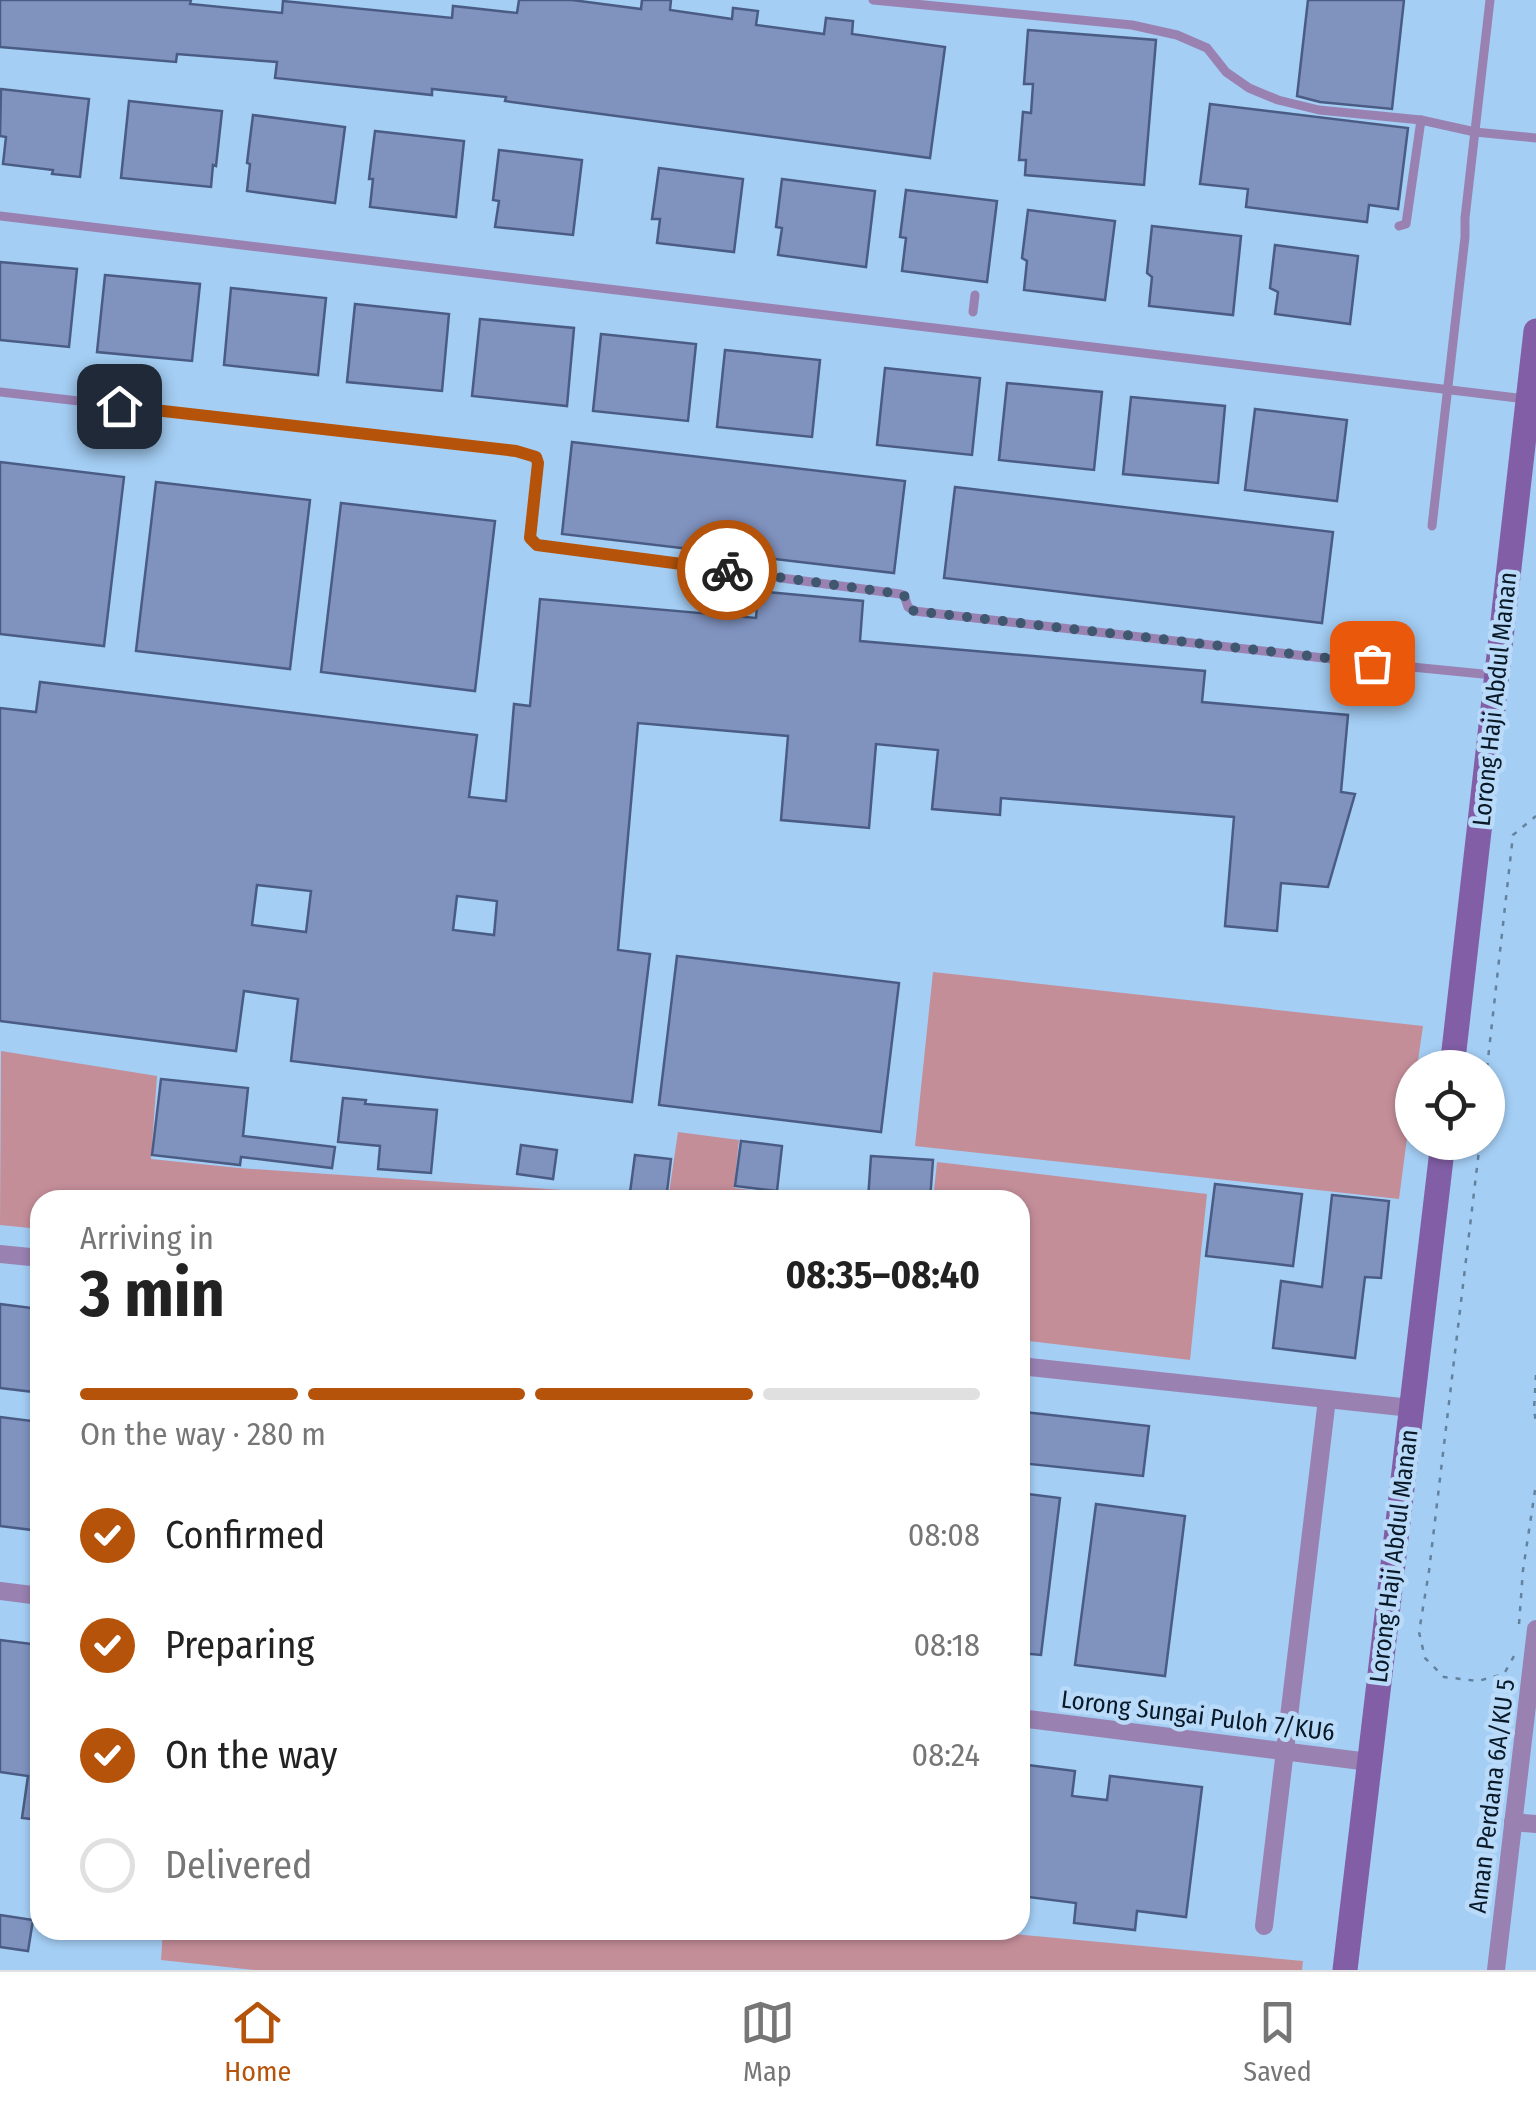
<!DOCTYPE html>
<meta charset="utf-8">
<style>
:root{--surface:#fff;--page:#f2f2f2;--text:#222;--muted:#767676;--line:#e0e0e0;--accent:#b45309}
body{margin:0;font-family:"Fira Sans Condensed",sans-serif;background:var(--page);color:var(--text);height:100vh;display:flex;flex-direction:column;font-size:38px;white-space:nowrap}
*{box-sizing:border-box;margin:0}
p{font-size:32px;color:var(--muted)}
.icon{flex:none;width:55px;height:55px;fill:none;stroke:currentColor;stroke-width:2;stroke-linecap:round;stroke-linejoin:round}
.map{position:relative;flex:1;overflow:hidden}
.side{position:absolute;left:30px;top:1190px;width:1000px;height:750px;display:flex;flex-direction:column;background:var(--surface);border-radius:30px;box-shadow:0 2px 8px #0004}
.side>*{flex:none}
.tools{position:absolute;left:1395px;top:1050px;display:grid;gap:20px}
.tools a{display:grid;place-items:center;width:110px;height:110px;border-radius:50%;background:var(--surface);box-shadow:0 2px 8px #0004;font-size:50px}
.pin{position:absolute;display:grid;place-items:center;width:85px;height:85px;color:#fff;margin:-42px;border-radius:20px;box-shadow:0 5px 15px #0006}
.courier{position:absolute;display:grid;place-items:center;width:100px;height:100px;margin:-50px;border:8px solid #b45309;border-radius:50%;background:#fff;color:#222;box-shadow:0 2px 12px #0007}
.head em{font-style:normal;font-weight:700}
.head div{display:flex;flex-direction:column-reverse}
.head{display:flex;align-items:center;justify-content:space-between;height:170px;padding:0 50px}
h1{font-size:65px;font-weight:700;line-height:75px}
.bar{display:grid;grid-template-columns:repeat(4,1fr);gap:15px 10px;align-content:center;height:120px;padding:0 50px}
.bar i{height:12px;border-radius:8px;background:var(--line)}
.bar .current{background:var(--accent)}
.bar p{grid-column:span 4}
ol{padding:0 50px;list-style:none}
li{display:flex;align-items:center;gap:30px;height:110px}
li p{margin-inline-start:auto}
li .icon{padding:10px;border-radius:50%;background:var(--accent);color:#fff;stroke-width:4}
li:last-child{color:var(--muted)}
li i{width:55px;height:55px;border:5px solid var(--line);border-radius:50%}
.dock{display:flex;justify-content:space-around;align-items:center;height:140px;border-top:2px solid var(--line);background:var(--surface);font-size:28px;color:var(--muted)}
.dock a{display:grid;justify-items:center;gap:5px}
.dock .current{color:var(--accent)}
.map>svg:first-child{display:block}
</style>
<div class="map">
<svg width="1536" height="1970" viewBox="0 0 1536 1970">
<rect width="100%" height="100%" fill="#a4cef4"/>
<g fill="#c48e99">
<path d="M 933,972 L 1423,1026 L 1417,1067 L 1412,1068 L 1412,1100 L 1399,1199 L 915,1146 Z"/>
<path d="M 1,1051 L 157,1076 L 151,1159 L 239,1168 L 620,1194 L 620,1200 L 40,1200 L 40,1229 L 0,1225 Z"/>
<path d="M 678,1132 L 739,1140 L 734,1188 L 776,1193 L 776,1200 L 668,1200 Z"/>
<path d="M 937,1162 L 1207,1194 L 1190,1360 L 1020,1340 L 1020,1200 L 933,1200 Z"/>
<path d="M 163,1930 L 969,1930 L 1303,1961 L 1302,1970 L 254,1970 L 161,1960 Z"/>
</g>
<g fill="#8093bf" stroke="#4a5c84" stroke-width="2.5" fill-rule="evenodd">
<path d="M 0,0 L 191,0 L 190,4 L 282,13 L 283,1 L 452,18 L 453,6 L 517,13 L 519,0 L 572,0 L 641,9 L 642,0 L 671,0 L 670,10 L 732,19 L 733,8 L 758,11 L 756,25 L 824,34 L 826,18 L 853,21 L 852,34 L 945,47 L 930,158 L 505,101 L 506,97 L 432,89 L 432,95 L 275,78 L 277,62 L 177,54 L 176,62 L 0,47 Z"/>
<path d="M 1308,0 L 1404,0 L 1392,109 L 1320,102 L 1297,96 Z"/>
<path d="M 1028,30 L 1156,40 L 1144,185 L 1025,175 L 1026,160 L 1019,160 L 1023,112 L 1031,113 L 1033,84 L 1024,84 Z"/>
<path d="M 1,89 L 89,99 L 80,177 L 52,174 L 53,170 L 3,164 L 6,137 L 0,136 Z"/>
<path d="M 129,101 L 222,111 L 216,166 L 213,165 L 211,187 L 121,178 Z"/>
<path d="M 1210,104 L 1408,128 L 1398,209 L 1369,205 L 1367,222 L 1246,207 L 1248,189 L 1200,184 Z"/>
<path d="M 253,115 L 345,127 L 335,203 L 247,191 L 250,164 L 247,163 Z"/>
<path d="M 375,131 L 464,141 L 456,217 L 370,207 L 373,179 L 369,179 Z"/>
<path d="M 499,150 L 582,160 L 573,235 L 495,227 L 499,201 L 493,200 Z"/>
<path d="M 659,168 L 743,179 L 734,252 L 657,243 L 660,219 L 652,219 Z"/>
<path d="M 782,179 L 875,191 L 866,267 L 778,255 L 782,228 L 776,227 Z"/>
<path d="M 906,190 L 997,201 L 987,282 L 902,271 L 906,238 L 900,237 Z"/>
<path d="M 1028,210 L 1115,221 L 1105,300 L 1024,290 L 1027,261 L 1022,258 Z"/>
<path d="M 1152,226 L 1241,236 L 1233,315 L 1149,306 L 1152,277 L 1147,273 Z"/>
<path d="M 1275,245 L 1358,256 L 1350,324 L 1275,314 L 1278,292 L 1270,288 Z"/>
<path d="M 0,262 L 77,269 L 69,347 L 0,340 Z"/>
<path d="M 105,275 L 200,284 L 192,361 L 97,352 Z"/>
<path d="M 231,288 L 326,298 L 318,375 L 224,365 Z"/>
<path d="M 355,304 L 449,314 L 442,391 L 347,382 Z"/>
<path d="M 480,319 L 574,328 L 567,406 L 472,396 Z"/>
<path d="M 601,334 L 696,344 L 688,421 L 593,411 Z"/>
<path d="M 725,350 L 820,360 L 812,437 L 717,427 Z"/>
<path d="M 885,368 L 980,378 L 972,455 L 877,445 Z"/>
<path d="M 1007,383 L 1102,392 L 1094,470 L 999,460 Z"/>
<path d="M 1131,397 L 1225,406 L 1218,483 L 1123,474 Z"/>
<path d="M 1255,409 L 1347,420 L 1337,501 L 1245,490 Z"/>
<path d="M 572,442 L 905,481 L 894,573 L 562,534 Z"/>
<path d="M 0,462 L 124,477 L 104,646 L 0,634 Z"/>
<path d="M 156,482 L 310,500 L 290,669 L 136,651 Z"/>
<path d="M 955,487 L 1333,532 L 1322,623 L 944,578 Z"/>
<path d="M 341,503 L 495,521 L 475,691 L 321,672 Z"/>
<path d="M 758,591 L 863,601 L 860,641 L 1205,671 L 1202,702 L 1348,715 L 1341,792 L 1355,794 L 1328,887 L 1281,883 L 1277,931 L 1225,926 L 1234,817 L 1001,798 L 1000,815 L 932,809 L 938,750 L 876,744 L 869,828 L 781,820 L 788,736 L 638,723 L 618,950 L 650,954 L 632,1102 L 291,1061 L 298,999 L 244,991 L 236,1051 L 0,1021 L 0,708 L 36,712 L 40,682 L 477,735 L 469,797 L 506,801 L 514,704 L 530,706 L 540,599 L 756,618 ZM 257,885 L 311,891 L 306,932 L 252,925 ZM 457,896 L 497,901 L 494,935 L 453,930 Z"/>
<path d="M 677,956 L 899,983 L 881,1132 L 659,1105 Z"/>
<path d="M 161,1079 L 248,1088 L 243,1136 L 335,1147 L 332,1168 L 241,1157 L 240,1165 L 152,1155 Z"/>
<path d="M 343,1098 L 366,1100 L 365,1104 L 437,1110 L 431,1173 L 378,1169 L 380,1146 L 338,1142 Z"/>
<path d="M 741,1141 L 782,1146 L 777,1191 L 735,1186 Z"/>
<path d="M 521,1145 L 557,1150 L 553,1179 L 517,1174 Z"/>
<path d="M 635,1155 L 671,1159 L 666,1200 L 629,1200 Z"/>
<path d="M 871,1156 L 933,1160 L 930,1200 L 868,1200 Z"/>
<path d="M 1215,1184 L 1302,1194 L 1293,1266 L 1206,1256 Z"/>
<path d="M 1332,1195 L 1389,1201 L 1381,1278 L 1365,1277 L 1355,1358 L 1273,1348 L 1281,1281 L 1322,1287 Z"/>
<path d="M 0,1304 L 40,1309 L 40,1347 L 34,1392 L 0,1388 Z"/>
<path d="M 1024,1412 L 1149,1426 L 1143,1476 L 1020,1463 Z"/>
<path d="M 0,1417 L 40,1422 L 40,1531 L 0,1526 Z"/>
<path d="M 1020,1493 L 1060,1498 L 1041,1655 L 1020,1653 Z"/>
<path d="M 1096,1504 L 1185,1516 L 1165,1676 L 1075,1665 Z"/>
<path d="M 0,1640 L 40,1645 L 40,1820 L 22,1818 L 28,1776 L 0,1772 Z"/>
<path d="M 1020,1764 L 1075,1771 L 1072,1796 L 1107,1800 L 1110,1776 L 1202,1787 L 1186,1917 L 1137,1911 L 1135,1930 L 1074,1923 L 1076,1903 L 1020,1896 Z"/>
<path d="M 0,1915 L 33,1920 L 28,1951 L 0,1947 Z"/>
</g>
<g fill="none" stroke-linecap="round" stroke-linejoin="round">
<g stroke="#63829e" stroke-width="2.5" stroke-dasharray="5 8" stroke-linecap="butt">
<path d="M 1487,1068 L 1513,835 L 1536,816"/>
<path d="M 1480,1142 L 1429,1571 L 1419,1632 L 1425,1658 L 1444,1677 L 1478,1681 L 1504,1674 L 1514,1656"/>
<path d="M 1536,1375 L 1534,1410 L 1536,1422"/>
<path d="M 1519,1624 L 1523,1570 L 1536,1484"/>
</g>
<g stroke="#9982b2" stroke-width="9">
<path d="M 873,0 L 1132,25 L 1177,35 L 1207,48 L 1226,72 L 1249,88 L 1278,100 L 1319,110 L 1421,120 L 1475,132 L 1536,138"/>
<path d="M 0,216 L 1526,399"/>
<path d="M 1399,226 L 1406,224 L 1421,120"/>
<path d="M 973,312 L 975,295"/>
<path d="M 0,392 L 515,451 L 536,457 L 538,463 L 531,538 L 537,545 L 900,594 L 904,595 L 908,607 L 914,611 L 1341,660 L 1493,675"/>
<path d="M 1432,526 L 1465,237 L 1465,218 L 1490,0"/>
</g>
<g stroke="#9982b2" stroke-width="18">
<path d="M 0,1254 L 40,1258"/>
<path d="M 1020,1366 L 1411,1408"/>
<path d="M 0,1591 L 40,1596"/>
<path d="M 1020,1718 L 1369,1762"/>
<path d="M 1513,1822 L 1536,1824"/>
<path d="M 1264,1926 L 1327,1399"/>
<path d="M 1496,1970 L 1536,1629"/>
</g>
<g stroke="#815ea5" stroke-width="25">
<path d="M 1452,1068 L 1536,331"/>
<path d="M 1345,1970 L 1443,1142"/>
</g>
</g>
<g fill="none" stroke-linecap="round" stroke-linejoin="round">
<path stroke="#3f586f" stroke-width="10" stroke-dasharray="0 18" d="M 727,570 L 900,594 L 904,595 L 908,607 L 914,611 L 1372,663"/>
<path stroke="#b45309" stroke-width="12" d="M 119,406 L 516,451 L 536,457 L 538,463 L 530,538 L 537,545 L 727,570"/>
</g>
<g text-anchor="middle" stroke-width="9" stroke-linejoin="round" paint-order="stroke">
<g font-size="25" fill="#091927" stroke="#b9daf9">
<text transform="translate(1494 699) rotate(-84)" y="9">Lorong Haji Abdul Manan</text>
<text transform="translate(1393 1556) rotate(-83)" y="9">Lorong Haji Abdul Manan</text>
<text transform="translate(1198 1715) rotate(7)" y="9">Lorong Sungai Puloh 7/KU6</text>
<text transform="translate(1491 1796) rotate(-83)" y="9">Aman Perdana 6A/KU 5</text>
</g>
</g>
</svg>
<div class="tools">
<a><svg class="icon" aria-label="locate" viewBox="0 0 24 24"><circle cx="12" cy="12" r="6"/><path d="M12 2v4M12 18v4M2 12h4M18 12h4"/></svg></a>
</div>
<div class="pin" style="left:1372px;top:663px;background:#ea580c"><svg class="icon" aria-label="bag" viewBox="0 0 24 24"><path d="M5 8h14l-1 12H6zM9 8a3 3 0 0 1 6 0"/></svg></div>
<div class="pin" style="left:119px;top:406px;background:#1f2937"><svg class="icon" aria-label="home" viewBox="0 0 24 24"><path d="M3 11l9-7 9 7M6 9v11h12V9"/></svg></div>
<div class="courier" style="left:727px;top:570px"><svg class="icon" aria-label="bike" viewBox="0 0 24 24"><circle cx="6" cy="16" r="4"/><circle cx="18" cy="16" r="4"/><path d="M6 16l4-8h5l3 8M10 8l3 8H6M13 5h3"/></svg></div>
<section class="side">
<div class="head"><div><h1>3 min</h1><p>Arriving in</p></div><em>08:35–08:40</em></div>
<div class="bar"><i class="current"></i><i class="current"></i><i class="current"></i><i></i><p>On the way · 280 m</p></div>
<ol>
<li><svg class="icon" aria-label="check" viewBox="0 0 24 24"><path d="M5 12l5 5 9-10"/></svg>Confirmed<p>08:08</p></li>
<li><svg class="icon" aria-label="check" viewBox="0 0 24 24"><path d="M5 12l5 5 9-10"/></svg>Preparing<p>08:18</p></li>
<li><svg class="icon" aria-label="check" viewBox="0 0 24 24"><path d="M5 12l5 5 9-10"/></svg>On the way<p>08:24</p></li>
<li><i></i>Delivered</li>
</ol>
</section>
</div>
<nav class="dock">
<a class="current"><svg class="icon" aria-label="home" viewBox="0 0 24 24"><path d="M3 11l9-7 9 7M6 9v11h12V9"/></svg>Home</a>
<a><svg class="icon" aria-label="map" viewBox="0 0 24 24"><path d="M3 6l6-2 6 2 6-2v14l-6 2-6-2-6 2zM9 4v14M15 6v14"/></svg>Map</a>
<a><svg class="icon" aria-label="saved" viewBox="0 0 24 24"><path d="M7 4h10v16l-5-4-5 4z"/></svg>Saved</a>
</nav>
